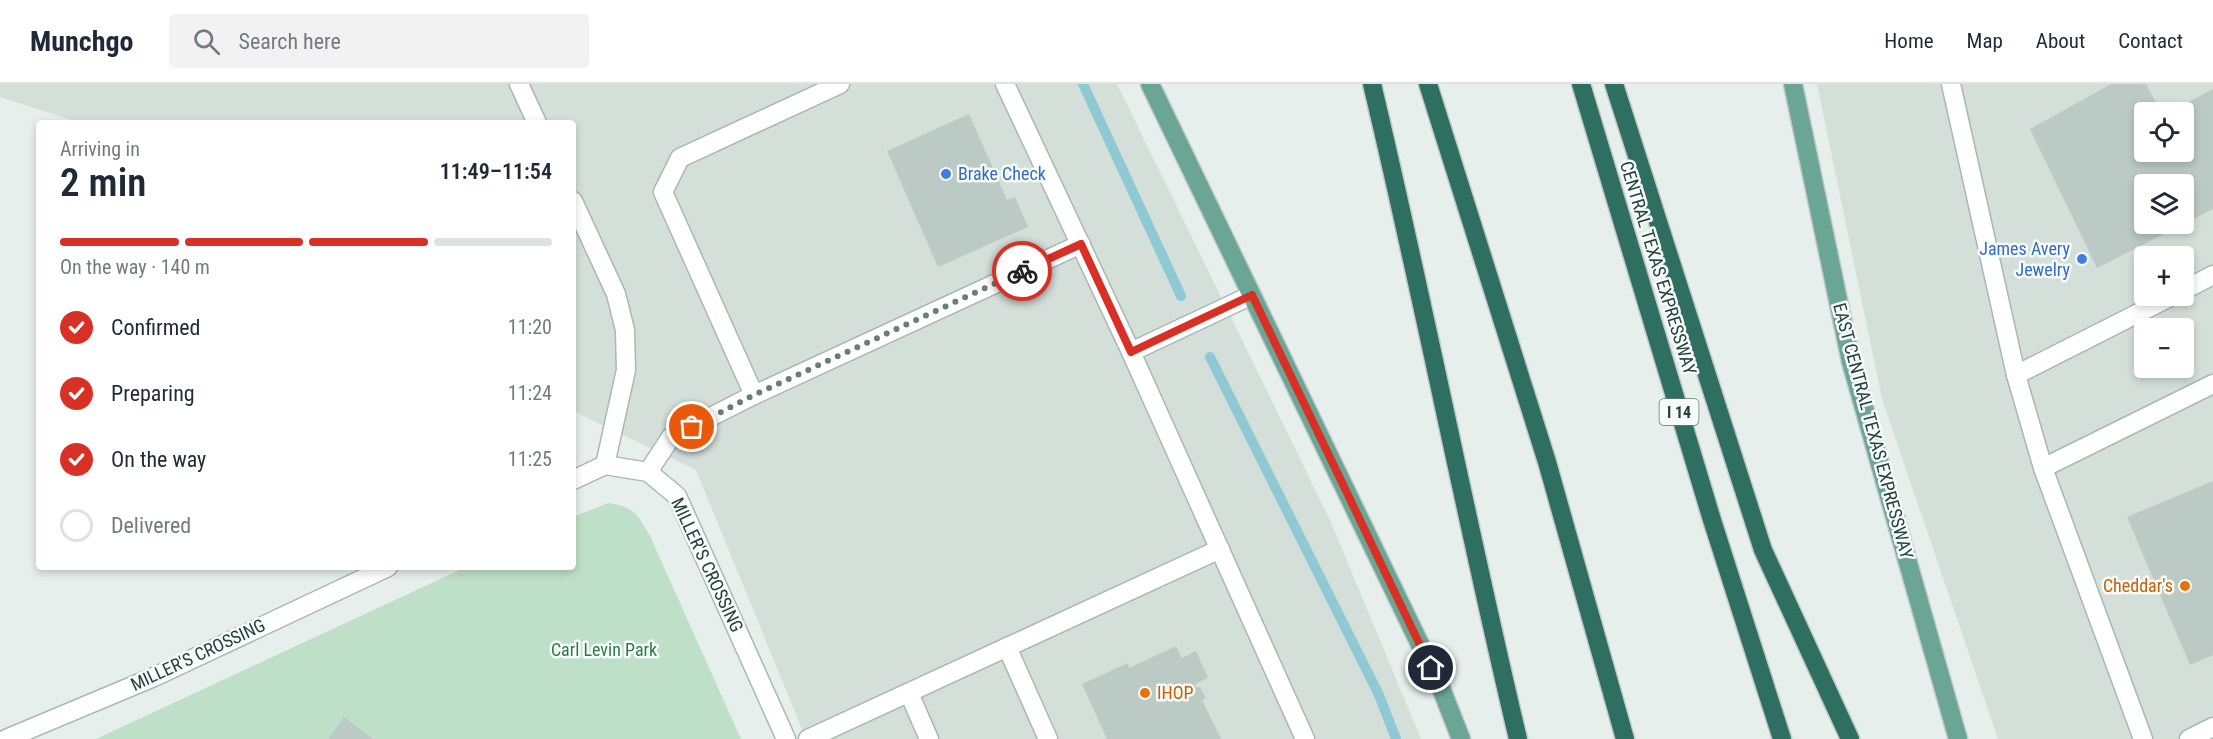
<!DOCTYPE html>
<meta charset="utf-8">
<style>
:root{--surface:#fff;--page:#f2f2f3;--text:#1f2937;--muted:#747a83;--line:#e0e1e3;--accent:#d93025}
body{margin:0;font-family:"Roboto Condensed",sans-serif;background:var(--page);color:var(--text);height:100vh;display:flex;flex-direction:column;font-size:22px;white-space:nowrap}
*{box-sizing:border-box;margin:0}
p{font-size:20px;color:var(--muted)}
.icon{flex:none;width:33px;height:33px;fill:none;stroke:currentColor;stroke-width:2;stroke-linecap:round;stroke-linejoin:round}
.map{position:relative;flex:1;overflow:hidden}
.details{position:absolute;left:36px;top:36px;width:540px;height:450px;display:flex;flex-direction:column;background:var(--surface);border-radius:6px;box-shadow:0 3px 9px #0003}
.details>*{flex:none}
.tools{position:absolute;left:2134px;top:18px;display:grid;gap:12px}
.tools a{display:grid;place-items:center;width:60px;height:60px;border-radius:6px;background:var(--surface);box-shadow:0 3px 9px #0003;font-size:30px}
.pin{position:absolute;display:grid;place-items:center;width:51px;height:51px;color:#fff;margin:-26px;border:3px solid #fff;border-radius:50%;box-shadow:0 2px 6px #0007}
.courier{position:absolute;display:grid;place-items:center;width:60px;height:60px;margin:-30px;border:4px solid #d93025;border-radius:50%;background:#fff;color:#222;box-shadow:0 2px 8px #0007}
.head em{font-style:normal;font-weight:600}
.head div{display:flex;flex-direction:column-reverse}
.head{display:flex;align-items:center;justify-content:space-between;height:102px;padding:0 24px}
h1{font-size:39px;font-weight:600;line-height:45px}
.bar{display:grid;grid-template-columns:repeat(4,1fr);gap:9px 6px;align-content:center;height:72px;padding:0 24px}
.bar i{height:8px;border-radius:4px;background:var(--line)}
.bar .current{background:var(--accent)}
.bar p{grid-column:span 4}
ol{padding:0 24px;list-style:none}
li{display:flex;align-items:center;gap:18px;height:66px}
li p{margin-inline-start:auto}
li .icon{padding:6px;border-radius:50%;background:var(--accent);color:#fff;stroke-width:4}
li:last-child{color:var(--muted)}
li i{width:33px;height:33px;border:3px solid var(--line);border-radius:50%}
header{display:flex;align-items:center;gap:36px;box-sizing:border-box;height:84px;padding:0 30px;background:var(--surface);border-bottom:2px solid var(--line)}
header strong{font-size:28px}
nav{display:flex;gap:33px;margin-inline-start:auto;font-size:21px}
.search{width:420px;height:54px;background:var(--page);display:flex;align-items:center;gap:15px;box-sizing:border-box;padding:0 21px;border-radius:6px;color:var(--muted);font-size:22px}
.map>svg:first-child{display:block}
</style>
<header>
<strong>Munchgo</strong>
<div class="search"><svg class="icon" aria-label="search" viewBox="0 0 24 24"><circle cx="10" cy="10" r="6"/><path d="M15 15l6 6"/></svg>Search here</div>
<nav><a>Home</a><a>Map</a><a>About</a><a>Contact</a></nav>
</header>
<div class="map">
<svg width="2213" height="655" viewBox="0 0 2213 655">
<rect width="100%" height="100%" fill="#e6efeb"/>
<g fill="#d4dfda" fill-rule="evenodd">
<path d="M 0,0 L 1117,0 L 1330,436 L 1421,655 L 806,655 L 696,386 L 577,329 L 573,321 L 573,39 L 80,39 L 0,13 Z"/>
<path d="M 1817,0 L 2213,0 L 2213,655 L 1998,655 L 1882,315 ZM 2145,28 L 2184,28 L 2184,68 L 2145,68 ZM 2145,100 L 2184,100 L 2184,140 L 2145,140 ZM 2145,172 L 2184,172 L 2184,212 L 2145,212 ZM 2145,244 L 2184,244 L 2184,284 L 2145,284 Z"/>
</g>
<path fill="#bfe0c8" d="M 608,419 C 635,423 637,430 650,452 L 741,655 L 96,655 L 466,483 L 573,483 L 573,433 Z"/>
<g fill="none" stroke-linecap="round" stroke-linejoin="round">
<g stroke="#8ec9d4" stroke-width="10">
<path d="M 1083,0 L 1181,212"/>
<path d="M 1210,273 L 1379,611 L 1396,655"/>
</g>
</g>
<g fill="#bbcac4" fill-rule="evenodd">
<path d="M 2111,0 L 2146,0 L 2161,28 L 2145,28 L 2145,68 L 2184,68 L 2184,28 L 2170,28 L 2213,5 L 2213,125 L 2097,184 L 2030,45 ZM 2145,100 L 2184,100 L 2184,140 L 2145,140 Z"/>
<path d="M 969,30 L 1007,116 L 1015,113 L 1028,143 L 938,183 L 887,67 Z"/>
<path d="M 2213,397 L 2213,571 L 2190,581 L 2127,433 Z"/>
<path d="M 1176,562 L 1182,574 L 1196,567 L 1208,594 L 1195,600 L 1197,604 L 1200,603 L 1206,614 L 1202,616 L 1221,655 L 1107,655 L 1082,600 L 1128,579 L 1129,584 Z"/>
<path d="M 344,633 L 373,655 L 328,655 Z"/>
</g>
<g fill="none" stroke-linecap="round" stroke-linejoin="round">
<g stroke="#a8b8b2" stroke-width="21">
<g id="minor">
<path d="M 519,0 L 537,39"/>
<path d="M 1005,0 L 1131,268 L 1252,211"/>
<path d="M 1951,0 L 2016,291 L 2043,384 L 2143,655"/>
<path d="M 573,117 L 616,210 L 625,246 L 626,286 L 605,381"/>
<path d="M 2184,206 L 2213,191"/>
<path d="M 1131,268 L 1305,655"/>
<path d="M 2016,291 L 2172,212"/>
<path d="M 754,311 L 663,108 L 680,74 L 840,0"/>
<path d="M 2043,384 L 2213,300"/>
<path d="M 648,388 L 671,353 L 754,311 L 1081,160"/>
<path d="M 573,396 L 605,381 L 648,388 L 677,412 L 786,655"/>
<path d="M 1007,563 L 1048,655"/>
<path d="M 909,609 L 929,655"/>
<path d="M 6,655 L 154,593 L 388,483"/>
<path d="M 808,655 L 1220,465"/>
<path d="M 2189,655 L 2213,643"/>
</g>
</g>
<g stroke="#c2cac8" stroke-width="21">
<g id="major">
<path d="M 1150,0 L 1441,604 L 1461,655"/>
<path d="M 1793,0 L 1851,278 L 1958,655"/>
</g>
</g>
<g stroke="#c2cac8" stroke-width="21">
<g id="highway">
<path d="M 1372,0 C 1424,218 1466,437 1518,655"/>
<path d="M 1428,0 L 1547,378 L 1625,655"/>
<path d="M 1581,0 L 1712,436 L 1782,655"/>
<path d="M 1614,0 L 1763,466 L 1850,655"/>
</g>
</g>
<use href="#minor" stroke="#fff" stroke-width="18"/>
<use href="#major" stroke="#6aa596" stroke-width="18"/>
<use href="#highway" stroke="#2f6f62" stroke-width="18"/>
</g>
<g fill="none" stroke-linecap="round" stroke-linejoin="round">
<path stroke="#687f78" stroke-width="6" stroke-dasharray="0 10.8" d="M 692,343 L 754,311 L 1022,187"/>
<path stroke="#d93025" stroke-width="8" d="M 1022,187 L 1081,160 L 1131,268 L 1252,211 L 1431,584"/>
</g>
<g fill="#3f7fe0" stroke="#f7fbf9" stroke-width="2">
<circle cx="946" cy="90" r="6"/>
<circle cx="2082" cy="175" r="6"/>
</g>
<g fill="#e8710a" stroke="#f7fbf9" stroke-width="2">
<circle cx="2185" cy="502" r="6"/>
<circle cx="1145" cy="609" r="6"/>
</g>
<g text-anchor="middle" stroke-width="5" stroke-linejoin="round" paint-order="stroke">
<rect fill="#f7fbf9" stroke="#637a73" stroke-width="1.5" x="1659.5" y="315" width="39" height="26" rx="4.5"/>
<g font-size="16" font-weight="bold" fill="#24423a">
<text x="1679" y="334">I 14</text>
</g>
<g font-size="18" fill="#366cbe" stroke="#f7fbf9" text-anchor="start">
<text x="958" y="96">Brake Check</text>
<text x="2070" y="171" text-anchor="end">James Avery<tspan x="2070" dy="21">Jewelry</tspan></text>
</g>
<g font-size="18" fill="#24423a" stroke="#f7fbf9">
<text transform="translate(1658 184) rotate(73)" y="6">CENTRAL TEXAS EXPRESSWAY</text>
<text transform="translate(1873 347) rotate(75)" y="6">EAST CENTRAL TEXAS EXPRESSWAY</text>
<text transform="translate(707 481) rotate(65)" y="6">MILLER'S CROSSING</text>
<text transform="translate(198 571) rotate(-25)" y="6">MILLER'S CROSSING</text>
</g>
<g font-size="18" fill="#c56008" stroke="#f7fbf9" text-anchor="end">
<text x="2173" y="508">Cheddar's</text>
<text x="1157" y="615" text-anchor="start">IHOP</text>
</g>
<g font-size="18" fill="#2d7a4b" stroke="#f7fbf9">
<text x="604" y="572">Carl Levin Park</text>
</g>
</g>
</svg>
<div class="tools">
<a><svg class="icon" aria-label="locate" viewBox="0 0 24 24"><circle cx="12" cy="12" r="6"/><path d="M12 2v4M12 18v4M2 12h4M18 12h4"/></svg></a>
<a><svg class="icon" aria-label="layers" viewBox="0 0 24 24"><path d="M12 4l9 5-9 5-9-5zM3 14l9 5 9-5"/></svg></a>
<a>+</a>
<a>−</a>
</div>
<div class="pin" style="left:692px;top:343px;background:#ea580c"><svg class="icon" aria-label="bag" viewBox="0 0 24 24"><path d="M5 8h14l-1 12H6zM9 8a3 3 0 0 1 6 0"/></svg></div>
<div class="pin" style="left:1431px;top:584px;background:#1f2937"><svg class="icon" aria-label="home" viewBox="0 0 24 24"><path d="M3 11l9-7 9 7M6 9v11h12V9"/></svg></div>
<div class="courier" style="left:1022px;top:187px"><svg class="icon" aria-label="bike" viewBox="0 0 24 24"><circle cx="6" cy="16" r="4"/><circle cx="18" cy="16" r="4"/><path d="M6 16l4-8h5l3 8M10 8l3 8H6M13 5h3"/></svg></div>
<section class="details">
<div class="head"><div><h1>2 min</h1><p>Arriving in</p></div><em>11:49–11:54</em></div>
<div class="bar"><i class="current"></i><i class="current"></i><i class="current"></i><i></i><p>On the way · 140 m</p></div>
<ol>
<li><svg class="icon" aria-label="check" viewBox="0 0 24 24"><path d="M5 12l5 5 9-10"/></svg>Confirmed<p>11:20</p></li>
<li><svg class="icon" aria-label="check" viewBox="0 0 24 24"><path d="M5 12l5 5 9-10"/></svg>Preparing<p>11:24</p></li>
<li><svg class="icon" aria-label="check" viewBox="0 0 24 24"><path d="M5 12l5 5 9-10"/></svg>On the way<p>11:25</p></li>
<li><i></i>Delivered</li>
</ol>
</section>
</div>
